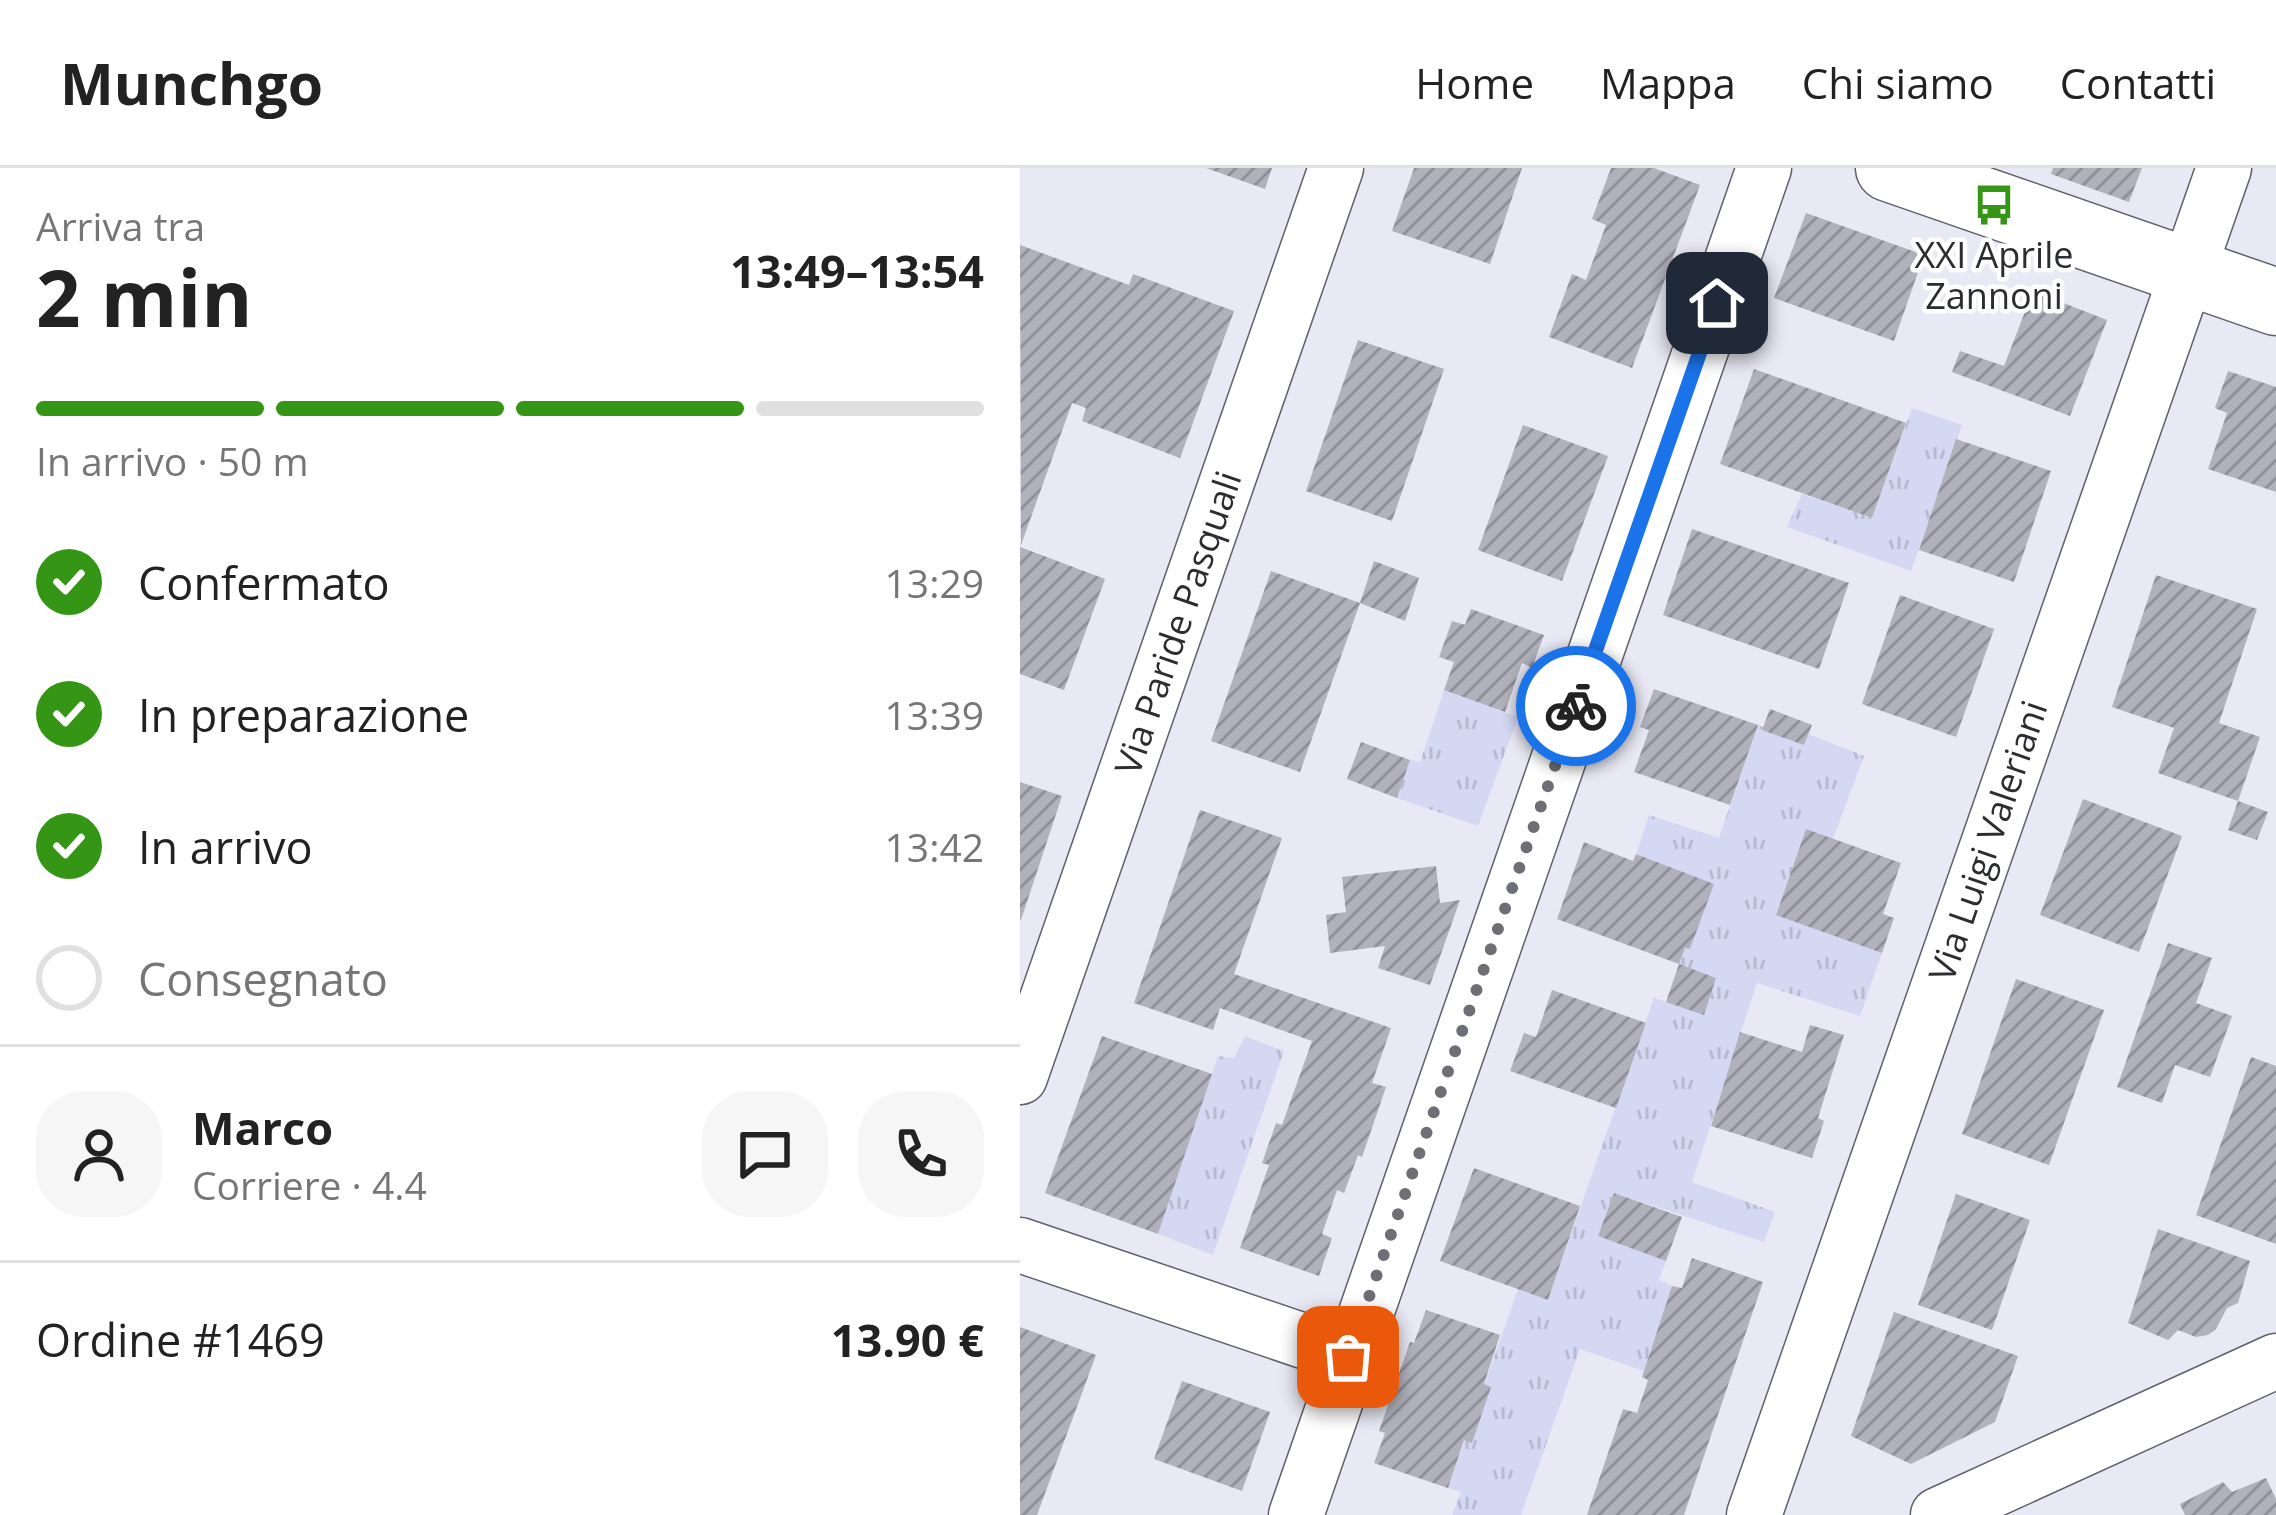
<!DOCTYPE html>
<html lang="it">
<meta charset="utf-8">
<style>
:root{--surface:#fff;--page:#f6f6f6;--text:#222;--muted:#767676;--line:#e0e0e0;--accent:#359514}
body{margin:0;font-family:"Open Sans",sans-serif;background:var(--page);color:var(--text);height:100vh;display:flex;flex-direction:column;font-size:45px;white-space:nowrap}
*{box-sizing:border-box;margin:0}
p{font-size:39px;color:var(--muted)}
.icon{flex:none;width:66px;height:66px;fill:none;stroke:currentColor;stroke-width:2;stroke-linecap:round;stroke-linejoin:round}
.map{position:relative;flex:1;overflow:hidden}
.details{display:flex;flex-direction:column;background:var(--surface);width:1020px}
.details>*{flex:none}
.pin{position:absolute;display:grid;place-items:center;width:102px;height:102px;color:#fff;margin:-51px;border-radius:24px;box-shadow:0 6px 18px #0006}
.courier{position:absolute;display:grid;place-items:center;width:120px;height:120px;margin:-60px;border:9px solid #1a73e8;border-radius:50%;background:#fff;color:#222;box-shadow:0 3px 15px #0007}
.summary em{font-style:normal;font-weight:700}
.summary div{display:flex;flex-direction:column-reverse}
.summary{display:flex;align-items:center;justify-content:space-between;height:204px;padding:0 36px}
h1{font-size:78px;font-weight:700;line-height:90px}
.bar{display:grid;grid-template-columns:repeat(4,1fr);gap:18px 12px;align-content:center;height:144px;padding:0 36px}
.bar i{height:15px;border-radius:9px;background:var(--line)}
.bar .on{background:var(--accent)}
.bar p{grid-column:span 4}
.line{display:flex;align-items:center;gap:30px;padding:0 36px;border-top:3px solid var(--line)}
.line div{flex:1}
.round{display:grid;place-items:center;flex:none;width:126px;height:126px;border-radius:48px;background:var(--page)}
ol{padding:0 36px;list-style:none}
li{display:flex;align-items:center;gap:36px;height:132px}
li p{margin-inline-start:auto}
li .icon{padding:12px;border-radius:50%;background:var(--accent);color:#fff;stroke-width:4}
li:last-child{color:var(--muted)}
li i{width:66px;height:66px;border:6px solid var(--line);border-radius:50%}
header{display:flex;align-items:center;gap:72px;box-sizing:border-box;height:168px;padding:0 60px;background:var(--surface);border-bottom:3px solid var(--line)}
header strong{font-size:57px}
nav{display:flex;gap:66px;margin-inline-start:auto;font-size:42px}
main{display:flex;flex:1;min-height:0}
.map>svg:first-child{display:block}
</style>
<header>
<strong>Munchgo</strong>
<nav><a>Home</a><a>Mappa</a><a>Chi siamo</a><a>Contatti</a></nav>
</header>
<main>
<section class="details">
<div class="summary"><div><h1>2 min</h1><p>Arriva tra</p></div><em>13:49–13:54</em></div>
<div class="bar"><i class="on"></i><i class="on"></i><i class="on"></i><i></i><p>In arrivo · 50 m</p></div>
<ol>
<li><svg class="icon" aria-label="check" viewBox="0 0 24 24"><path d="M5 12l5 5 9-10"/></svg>Confermato<p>13:29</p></li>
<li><svg class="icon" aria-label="check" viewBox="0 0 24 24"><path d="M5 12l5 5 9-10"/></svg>In preparazione<p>13:39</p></li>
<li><svg class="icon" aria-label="check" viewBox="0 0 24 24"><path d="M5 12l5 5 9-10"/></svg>In arrivo<p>13:42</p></li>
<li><i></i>Consegnato</li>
</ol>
<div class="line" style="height:216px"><a class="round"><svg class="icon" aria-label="person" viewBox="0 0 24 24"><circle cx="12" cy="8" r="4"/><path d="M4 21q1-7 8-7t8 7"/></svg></a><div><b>Marco</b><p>Corriere · 4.4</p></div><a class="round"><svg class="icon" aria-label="chat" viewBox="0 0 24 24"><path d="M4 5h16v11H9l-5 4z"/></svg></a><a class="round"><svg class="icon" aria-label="phone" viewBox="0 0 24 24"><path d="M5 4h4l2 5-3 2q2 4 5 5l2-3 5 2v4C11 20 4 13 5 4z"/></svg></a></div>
<div class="line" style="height:156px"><div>Ordine #1469</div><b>13.90 €</b></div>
</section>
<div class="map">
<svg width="1256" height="1347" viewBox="0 0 1256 1347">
<defs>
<pattern id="grass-tufts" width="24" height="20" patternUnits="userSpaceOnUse" patternTransform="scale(3)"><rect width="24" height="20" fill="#d5d8f3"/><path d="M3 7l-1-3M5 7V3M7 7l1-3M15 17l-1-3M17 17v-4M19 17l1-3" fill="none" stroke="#b7bad1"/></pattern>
<pattern id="building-hatch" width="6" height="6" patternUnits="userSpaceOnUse" patternTransform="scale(3)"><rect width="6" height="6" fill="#b0b1bb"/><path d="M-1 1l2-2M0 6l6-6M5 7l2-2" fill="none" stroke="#8f9099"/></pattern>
</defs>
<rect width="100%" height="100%" fill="#e8e9f4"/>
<g fill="url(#grass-tufts)">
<path d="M 892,240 L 942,257 L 891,403 L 767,359 L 782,326 L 852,350 Z"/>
<path d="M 424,522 L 498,549 L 458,658 L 377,630 L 390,592 L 400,594 Z"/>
<path d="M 738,557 L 784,577 L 788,566 L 844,588 L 813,671 L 786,662 L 756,746 L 862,785 L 840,848 L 737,815 L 672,1014 L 755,1044 L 744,1074 L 594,1025 L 579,1068 L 646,1093 L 639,1112 L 652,1118 L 624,1203 L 560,1181 L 501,1347 L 432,1347 L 441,1324 L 428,1320 L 498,1121 L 528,1131 L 634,830 L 684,846 L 659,796 L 665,780 L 670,781 L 693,716 L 616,686 L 629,647 L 699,670 Z"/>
<path d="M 225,868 L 264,883 L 193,1087 L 138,1066 L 198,888 L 214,890 Z"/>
</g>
<g fill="url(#building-hatch)">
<path d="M 186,0 L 252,0 L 245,21 Z"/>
<path d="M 394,0 L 502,0 L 470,96 L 372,63 Z"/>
<path d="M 591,0 L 634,0 L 680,17 L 612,200 L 529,169 L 552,106 L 566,112 L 586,57 L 572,51 Z"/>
<path d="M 1033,0 L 1122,0 L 1109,34 L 1031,6 Z"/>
<path d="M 786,45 L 904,87 L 874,173 L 754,130 Z"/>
<path d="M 0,77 L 109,117 L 113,106 L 214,143 L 160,290 L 62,253 L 66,240 L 52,235 L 1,377 Z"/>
<path d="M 1013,123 L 1087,152 L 1050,248 L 932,204 L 940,183 L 984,198 Z"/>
<path d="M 338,172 L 424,201 L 372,353 L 286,323 Z"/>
<path d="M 734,201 L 886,255 L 852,350 L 700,296 Z"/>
<path d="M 1208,203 L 1256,219 L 1256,324 L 1188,301 L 1207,245 L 1195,240 Z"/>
<path d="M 503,257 L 588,288 L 542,413 L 458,382 Z"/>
<path d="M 936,271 L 1031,303 L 994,414 L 899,382 Z"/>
<path d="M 672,361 L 829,415 L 799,501 L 643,447 Z"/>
<path d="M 0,379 L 85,411 L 44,522 L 0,506 Z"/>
<path d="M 354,393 L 399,410 L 385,453 L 340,435 Z"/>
<path d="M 251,403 L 340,435 L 280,604 L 191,573 Z"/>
<path d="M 1136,407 L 1237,441 L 1199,555 L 1240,569 L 1218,633 L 1248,644 L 1237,672 L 1208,662 L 1218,633 L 1138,605 L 1154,560 L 1092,539 Z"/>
<path d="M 880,427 L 974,461 L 936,569 L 842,536 Z"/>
<path d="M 451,441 L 524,467 L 512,500 L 502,495 L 485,544 L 424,522 L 434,494 L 419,489 L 432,453 L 445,457 Z"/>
<path d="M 634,521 L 738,557 L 710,637 L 614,604 L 629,562 L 620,559 Z"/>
<path d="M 750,541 L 792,557 L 784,577 L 742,562 Z"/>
<path d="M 341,574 L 390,592 L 377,630 L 327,611 Z"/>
<path d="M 0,614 L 42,628 L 1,752 L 0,752 Z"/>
<path d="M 1063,631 L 1162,668 L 1119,784 L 1020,747 Z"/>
<path d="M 180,642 L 262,670 L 214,806 L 371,860 L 352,915 L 366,919 L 342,989 L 338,987 L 324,1025 L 317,1022 L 302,1066 L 312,1070 L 299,1108 L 220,1080 L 249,997 L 242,995 L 256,955 L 262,957 L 292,873 L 200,840 L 193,862 L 114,835 Z"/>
<path d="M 786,661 L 881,695 L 863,746 L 874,750 L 862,785 L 756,747 Z"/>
<path d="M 564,674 L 613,693 L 616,686 L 694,716 L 670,781 L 665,780 L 659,796 L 537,751 Z"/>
<path d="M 416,698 L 420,735 L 440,732 L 410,817 L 358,800 L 365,778 L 310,785 L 306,747 L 326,744 L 322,709 Z"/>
<path d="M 1148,775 L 1192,790 L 1176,835 L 1212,848 L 1190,909 L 1155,897 L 1142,935 L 1097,919 Z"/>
<path d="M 659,796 L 696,810 L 684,847 L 646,834 Z"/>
<path d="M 996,811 L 1084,842 L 1029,997 L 942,966 Z"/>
<path d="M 532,822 L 626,855 L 596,940 L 490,903 L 504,865 L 516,869 Z"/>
<path d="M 790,857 L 824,867 L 798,950 L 804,953 L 792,990 L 691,958 L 720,864 L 782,884 Z"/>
<path d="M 82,868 L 192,906 L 138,1066 L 25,1025 Z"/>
<path d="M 1231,889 L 1256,898 L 1256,1076 L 1176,1047 Z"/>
<path d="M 454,1000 L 560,1038 L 528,1132 L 420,1093 Z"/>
<path d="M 594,1025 L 662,1049 L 646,1093 L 578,1068 Z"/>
<path d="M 936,1026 L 1010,1052 L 972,1162 L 898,1137 Z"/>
<path d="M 1138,1061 L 1230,1093 L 1218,1135 L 1207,1140 L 1196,1161 L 1188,1167 L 1176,1169 L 1158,1162 L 1148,1172 L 1108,1155 Z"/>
<path d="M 672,1090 L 743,1114 L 664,1347 L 567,1347 L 603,1241 L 617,1245 L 628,1212 L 622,1209 L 652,1118 L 662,1120 Z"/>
<path d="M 406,1142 L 480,1167 L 464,1216 L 471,1219 L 452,1275 L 444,1272 L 428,1320 L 354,1295 L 365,1265 L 359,1263 L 390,1174 L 394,1175 Z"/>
<path d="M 874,1144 L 998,1188 L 975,1254 L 891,1296 L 831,1268 Z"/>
<path d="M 0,1159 L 76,1187 L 17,1347 L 0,1347 Z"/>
<path d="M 162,1213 L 250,1244 L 222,1323 L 134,1291 Z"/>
<path d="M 1246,1310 L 1256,1331 L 1256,1347 L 1165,1347 L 1160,1336 L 1203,1314 L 1212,1324 Z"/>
</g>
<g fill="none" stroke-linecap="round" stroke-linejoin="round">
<g stroke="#5f6069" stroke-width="57">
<g id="minor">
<path d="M 0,909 L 316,0"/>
<path d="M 0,1077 L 328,1188"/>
<path d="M 276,1347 L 744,0"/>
<path d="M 734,1347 L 1204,0"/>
<path d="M 918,1347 L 1256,1193"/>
</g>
</g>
<g stroke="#5f6069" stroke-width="69">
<path id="tertiary" d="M 869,0 L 1256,134"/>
</g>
<use href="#minor" stroke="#fff" stroke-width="54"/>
<use href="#tertiary" stroke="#fff" stroke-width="66"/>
</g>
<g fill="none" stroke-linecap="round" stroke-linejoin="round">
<path stroke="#6e6f75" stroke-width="12" stroke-dasharray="0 21.6" d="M 328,1189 L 556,538"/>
<path stroke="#1a73e8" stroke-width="15" d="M 556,538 L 697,135"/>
</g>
<defs>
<g id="bus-bare" transform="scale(3.24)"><path d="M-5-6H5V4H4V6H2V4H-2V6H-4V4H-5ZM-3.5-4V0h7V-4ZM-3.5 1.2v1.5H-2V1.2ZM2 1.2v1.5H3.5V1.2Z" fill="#359514" stroke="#fff" stroke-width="2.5" paint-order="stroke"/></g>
</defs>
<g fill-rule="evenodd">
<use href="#bus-bare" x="974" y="37"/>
</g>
<g text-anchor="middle" stroke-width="9" stroke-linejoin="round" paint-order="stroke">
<g font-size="36" fill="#2c2d31" stroke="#fff">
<text x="974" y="100">XXI Aprile<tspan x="974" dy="41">Zannoni</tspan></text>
</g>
<g font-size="36" fill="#2c2d31" stroke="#fff">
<text transform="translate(158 455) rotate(-71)" y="13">Via Paride Pasquali</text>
<text transform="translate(968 673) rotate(-71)" y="13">Via Luigi Valeriani</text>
</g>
</g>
</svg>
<div class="pin" style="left:328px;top:1189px;background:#ea580c"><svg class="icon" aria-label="bag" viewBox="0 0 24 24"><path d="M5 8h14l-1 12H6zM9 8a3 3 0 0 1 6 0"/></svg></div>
<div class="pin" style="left:697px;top:135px;background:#1f2937"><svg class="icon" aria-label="home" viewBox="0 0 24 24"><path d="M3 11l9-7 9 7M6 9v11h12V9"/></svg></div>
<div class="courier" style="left:556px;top:538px"><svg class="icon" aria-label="bike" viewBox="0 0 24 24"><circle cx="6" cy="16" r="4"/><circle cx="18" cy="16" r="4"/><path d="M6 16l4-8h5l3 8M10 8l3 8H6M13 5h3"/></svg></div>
</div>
</main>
